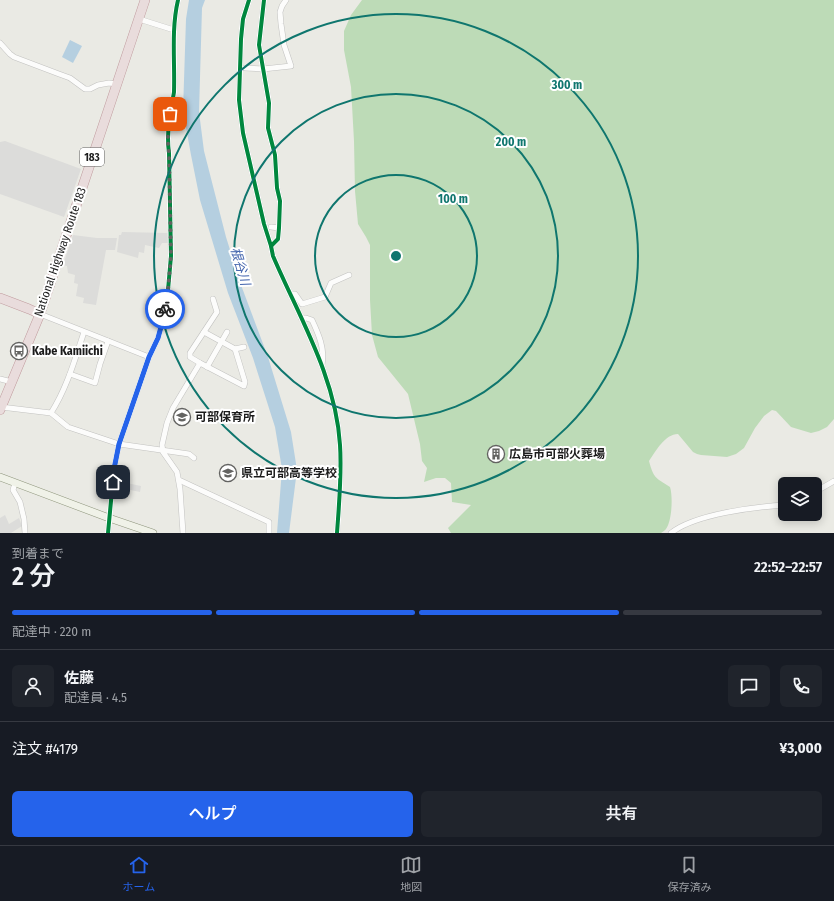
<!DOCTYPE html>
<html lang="ja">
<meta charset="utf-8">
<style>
:root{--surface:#171b24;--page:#20242c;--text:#f1f3f6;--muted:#9ea1a6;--line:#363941;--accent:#2563eb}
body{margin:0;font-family:"Fira Sans Condensed","Noto Sans JP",sans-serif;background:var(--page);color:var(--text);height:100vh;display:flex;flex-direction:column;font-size:15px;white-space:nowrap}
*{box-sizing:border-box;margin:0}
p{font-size:13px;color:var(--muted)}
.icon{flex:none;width:22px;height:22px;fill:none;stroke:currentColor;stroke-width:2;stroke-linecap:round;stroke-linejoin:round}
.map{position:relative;height:533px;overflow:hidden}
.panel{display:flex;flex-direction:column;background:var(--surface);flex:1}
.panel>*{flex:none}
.controls{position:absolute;left:778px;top:477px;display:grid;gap:8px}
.controls a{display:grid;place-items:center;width:44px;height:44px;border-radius:6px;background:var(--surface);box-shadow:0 2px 10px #0003;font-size:20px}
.pin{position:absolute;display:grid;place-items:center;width:34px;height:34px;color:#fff;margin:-17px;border-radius:8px;box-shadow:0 2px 6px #0006}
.courier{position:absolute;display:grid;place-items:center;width:40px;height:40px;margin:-20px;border:3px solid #2563eb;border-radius:50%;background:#fff;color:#222;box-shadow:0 1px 5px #0007}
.summary em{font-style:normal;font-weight:600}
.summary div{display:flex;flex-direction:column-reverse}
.summary{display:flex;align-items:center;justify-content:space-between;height:68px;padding:0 12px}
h1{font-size:26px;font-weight:600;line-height:30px}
.bar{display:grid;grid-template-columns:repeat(4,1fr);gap:6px 4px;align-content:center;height:48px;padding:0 12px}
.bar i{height:5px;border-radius:3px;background:var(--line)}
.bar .current{background:var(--accent)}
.bar p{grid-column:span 4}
.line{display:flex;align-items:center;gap:10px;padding:0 12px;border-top:1px solid var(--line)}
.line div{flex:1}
.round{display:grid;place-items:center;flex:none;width:42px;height:42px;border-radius:6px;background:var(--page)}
.cta{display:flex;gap:8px;margin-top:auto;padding:8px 12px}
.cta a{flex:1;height:46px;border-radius:6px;background:var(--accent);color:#fff;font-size:16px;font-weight:600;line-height:46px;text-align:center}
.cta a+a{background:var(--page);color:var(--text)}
.tab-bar{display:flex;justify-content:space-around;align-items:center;height:56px;border-top:1px solid var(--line);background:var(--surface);font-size:11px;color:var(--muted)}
.tab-bar a{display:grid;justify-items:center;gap:2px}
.tab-bar .current{color:var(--accent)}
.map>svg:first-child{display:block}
</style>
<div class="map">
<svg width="834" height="533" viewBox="0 0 834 533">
<rect width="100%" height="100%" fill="#eaeae4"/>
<path fill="#bddbb7" d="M 362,0 L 834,0 L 834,419 L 827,427 L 819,431 L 811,433 L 791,427 L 776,411 L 772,410 L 764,416 L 755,428 L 744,448 L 736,454 L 727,457 L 701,455 L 697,454 L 693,452 L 678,434 C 665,434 656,451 649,461 C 654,479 655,477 670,487 C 673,496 672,521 666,529 C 665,530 663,532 661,533 L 451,533 L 448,528 L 471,505 L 452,502 L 451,483 L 445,478 L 436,478 L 424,482 L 427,468 L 422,461 L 420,444 L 408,394 L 378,357 L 372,335 L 370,300 L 370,245 L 366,237 L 358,224 L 355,191 L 354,141 L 351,87 L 344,50 L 344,31 L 351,15 Z"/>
<g fill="#dcdcda">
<path d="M 5,141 L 81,169 L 64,217 L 0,194 L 0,142 Z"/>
<path d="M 122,232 L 168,233 L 168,243 L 162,243 L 159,248 L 145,245 L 144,253 L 139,252 L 138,258 L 117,252 L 119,235 L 121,235 Z"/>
<path d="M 73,235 L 97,238 L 117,238 L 115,250 L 106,250 L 96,305 L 83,303 L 84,298 L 76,296 L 78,284 L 74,283 L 75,275 L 68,273 L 67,266 L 63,265 Z"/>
<path d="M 117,481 L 141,486 L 140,492 L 116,487 Z"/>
<path d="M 5,515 L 9,524 L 19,518 L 22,526 L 11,533 L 0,533 L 0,518 Z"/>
</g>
<g fill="#b5cfe0">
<path d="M 189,0 L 205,0 L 202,8 L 199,112 L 204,151 L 226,237 L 241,285 L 268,357 L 291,432 L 297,470 L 289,533 L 277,533 L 282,469 L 275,427 L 253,358 L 228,293 L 200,200 L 191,155 L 183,111 L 186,19 Z"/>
<path d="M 70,40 L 82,46 L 73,63 L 62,57 Z"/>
</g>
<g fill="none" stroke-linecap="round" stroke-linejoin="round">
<g stroke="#c2c2c0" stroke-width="6">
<g id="street">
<path d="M 249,0 L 243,19 L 241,39 L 239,100 L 243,133 L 264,224 L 271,246 L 278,239 L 279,228 L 280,201 L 277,188 L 275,155 L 268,128 L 269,103 L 259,45 L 264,0"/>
<path d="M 139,19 L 174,30"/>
<path d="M 0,43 L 10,54 L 14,57 L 59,74 L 70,78 L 85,89 L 90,89 L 98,85 L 109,83 L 117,84"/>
<path d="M 245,68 L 263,69 L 291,66 L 284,45 L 281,24 L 280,12 L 282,6 L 286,0"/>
<path d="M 271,227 L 279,228"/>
<path d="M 271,246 L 273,256 C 299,317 336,377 340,445 C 342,474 339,504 337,533"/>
<path d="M 290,294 L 295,294 L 302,304 L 325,297 L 331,283 L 349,275"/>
<path d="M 213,299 L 217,312 L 190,353 L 190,357 L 200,363 L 244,386 L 245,382 L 235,349"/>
<path d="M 40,314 L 149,357"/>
<path d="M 301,318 L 306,318 L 312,320 C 319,335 325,349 322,365"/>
<path d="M 204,332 L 235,349 L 244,347"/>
<path d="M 207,367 L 227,332"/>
<path d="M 70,374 L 95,383 L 100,364 L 108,341"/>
<path d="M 0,379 L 12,382"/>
<path d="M 1,407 L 51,413 C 67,388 75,359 84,332"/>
<path d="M 51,413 L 68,427 L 119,444 L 189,454 L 194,458"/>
<path d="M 179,480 L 269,522 L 269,533"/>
<path d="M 15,483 L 13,490 L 20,502 L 24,519 L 25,533"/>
<path d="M 815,492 L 834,481"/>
<path d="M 108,533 L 114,469 L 119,444 L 149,357 L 158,338 L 164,316 L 168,290 L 171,256 L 169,153 C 167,139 168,127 170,113 C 171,106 173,99 174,92 C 175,61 171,30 178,0"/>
<path d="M 183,533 L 180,489 L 177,472 L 163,452 L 162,445 L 167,423 L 173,408 L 200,363"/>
<path d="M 671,533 C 695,514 754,507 785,505"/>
</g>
</g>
<g stroke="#8e957c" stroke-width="8">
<path id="secondary" d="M 0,477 L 109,518 L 153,533"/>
</g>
<g stroke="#c09b9e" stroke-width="10">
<g id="highway">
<path d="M 0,298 L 29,309 L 40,314"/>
<path d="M 0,410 L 40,314 L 145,0"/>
</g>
</g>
<use href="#street" stroke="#fcfcfb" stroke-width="5"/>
<use href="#secondary" stroke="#f0f2e8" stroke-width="7"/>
<use href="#highway" stroke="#e9dcdc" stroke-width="9"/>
<g stroke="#fff" stroke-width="6">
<g id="cycleway">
<path d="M 249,0 L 243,19 L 241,39 L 239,100 L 243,133 L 264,224 L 271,246 L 278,239 L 279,228 L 280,201 L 277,188 L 275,155 L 268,128 L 269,103 L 259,45 L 264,0"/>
<path d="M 271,246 L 273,256 C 299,317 336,377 340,445 C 342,474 339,504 337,533"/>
<path d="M 108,533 L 114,469 L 119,444 L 149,357 L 158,338 L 164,316 L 168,290 L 171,256 L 169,153 C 167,139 168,127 170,113 C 171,106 173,99 174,92 C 175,61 171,30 178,0"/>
</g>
</g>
<use href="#cycleway" stroke="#00873e" stroke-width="4"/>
</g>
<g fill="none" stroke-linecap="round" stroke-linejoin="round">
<path stroke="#636361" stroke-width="4" stroke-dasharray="0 7.2" d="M 165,309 L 168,290 L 171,256 L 169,153 C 167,140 168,128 170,114"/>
<path stroke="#2563eb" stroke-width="5" d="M 113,482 L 114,469 L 119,444 L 149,357 L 158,338 L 164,316 L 165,309"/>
</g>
<g fill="none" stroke="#0f766e" stroke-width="2">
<circle cx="396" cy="256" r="81"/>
<circle cx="396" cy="256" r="162"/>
<circle cx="396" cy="256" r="242"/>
</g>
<defs>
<g id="bus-ring" transform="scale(0.9)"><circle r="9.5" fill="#fff" stroke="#636361" stroke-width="1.5"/><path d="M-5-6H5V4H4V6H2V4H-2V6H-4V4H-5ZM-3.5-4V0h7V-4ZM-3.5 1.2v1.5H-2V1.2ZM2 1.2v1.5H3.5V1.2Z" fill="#636361"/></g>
<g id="school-ring" transform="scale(0.9)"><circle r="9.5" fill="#fff" stroke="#636361" stroke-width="1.5"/><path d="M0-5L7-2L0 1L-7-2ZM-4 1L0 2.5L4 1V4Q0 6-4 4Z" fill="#636361"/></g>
<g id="building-ring" transform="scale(0.9)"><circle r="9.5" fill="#fff" stroke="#636361" stroke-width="1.5"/><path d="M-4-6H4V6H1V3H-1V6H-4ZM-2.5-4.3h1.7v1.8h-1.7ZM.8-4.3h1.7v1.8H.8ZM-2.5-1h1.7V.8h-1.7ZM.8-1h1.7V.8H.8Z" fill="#636361"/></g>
</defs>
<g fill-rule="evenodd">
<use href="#bus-ring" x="19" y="351"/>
<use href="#school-ring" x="182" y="417"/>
<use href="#building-ring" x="496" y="454"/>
<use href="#school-ring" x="228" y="473"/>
</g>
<g text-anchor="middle" stroke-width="4" stroke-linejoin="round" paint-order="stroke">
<rect fill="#fff" stroke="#5f5f5f" stroke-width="1" x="80" y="148" width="24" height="18" rx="3"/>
<g font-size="11" font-weight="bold" fill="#1b1b1b">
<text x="92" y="161">183</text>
</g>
<g font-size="12" fill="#1b1b1b" stroke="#fff">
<text transform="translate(60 252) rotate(-71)" y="4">National Highway Route 183</text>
</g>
<g font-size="12" font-weight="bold" fill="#1b1b1b" stroke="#fff" text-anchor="start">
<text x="32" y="355">Kabe Kamiichi</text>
<text x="195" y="421">可部保育所</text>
<text x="509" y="458">広島市可部火葬場</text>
<text x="241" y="477">県立可部高等学校</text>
</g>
<g font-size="13" font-style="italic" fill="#4566ae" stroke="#fff">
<text transform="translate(241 266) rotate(74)" y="5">根谷川</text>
</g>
</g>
<circle cx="396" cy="256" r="6" fill="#0f766e" stroke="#fff" stroke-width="2"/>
<g font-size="12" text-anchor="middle" font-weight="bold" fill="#0f766e" stroke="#fff" stroke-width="4" stroke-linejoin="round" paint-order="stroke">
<text x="567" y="89">300 m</text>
<text x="511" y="146">200 m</text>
<text x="453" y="203">100 m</text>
</g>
</svg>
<div class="controls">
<a><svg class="icon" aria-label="layers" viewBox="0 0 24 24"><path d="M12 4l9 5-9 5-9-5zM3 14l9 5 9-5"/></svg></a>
</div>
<div class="pin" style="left:170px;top:114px;background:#ea580c"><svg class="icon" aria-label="bag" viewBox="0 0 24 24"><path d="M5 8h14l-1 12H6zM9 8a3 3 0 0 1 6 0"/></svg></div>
<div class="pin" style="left:113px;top:482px;background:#1f2937"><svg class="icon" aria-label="home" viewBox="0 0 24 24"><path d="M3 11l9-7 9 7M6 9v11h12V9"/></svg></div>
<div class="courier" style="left:165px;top:309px"><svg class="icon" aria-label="bike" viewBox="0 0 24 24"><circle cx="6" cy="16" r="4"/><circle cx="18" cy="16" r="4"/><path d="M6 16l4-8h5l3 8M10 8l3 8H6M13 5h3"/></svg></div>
</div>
<section class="panel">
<div class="summary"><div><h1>2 分</h1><p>到着まで</p></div><em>22:52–22:57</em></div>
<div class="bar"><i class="current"></i><i class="current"></i><i class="current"></i><i></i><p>配達中 · 220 m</p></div>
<div class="line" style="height:72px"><a class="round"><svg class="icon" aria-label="person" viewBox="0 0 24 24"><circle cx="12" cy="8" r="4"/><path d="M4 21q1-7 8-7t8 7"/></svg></a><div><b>佐藤</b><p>配達員 · 4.5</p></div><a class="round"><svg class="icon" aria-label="chat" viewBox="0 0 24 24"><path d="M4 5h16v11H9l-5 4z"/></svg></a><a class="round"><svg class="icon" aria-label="phone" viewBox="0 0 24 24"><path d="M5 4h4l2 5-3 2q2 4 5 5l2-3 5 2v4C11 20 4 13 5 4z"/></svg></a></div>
<div class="line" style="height:52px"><div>注文 #4179</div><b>¥3,000</b></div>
<div class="cta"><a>ヘルプ</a><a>共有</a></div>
</section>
<nav class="tab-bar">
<a class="current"><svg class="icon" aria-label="home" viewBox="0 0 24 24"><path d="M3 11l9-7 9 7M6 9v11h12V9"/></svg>ホーム</a>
<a><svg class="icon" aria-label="map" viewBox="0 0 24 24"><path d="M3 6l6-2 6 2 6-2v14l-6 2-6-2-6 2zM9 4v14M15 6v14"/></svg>地図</a>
<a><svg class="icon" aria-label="saved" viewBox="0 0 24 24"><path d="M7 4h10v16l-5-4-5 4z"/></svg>保存済み</a>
</nav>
